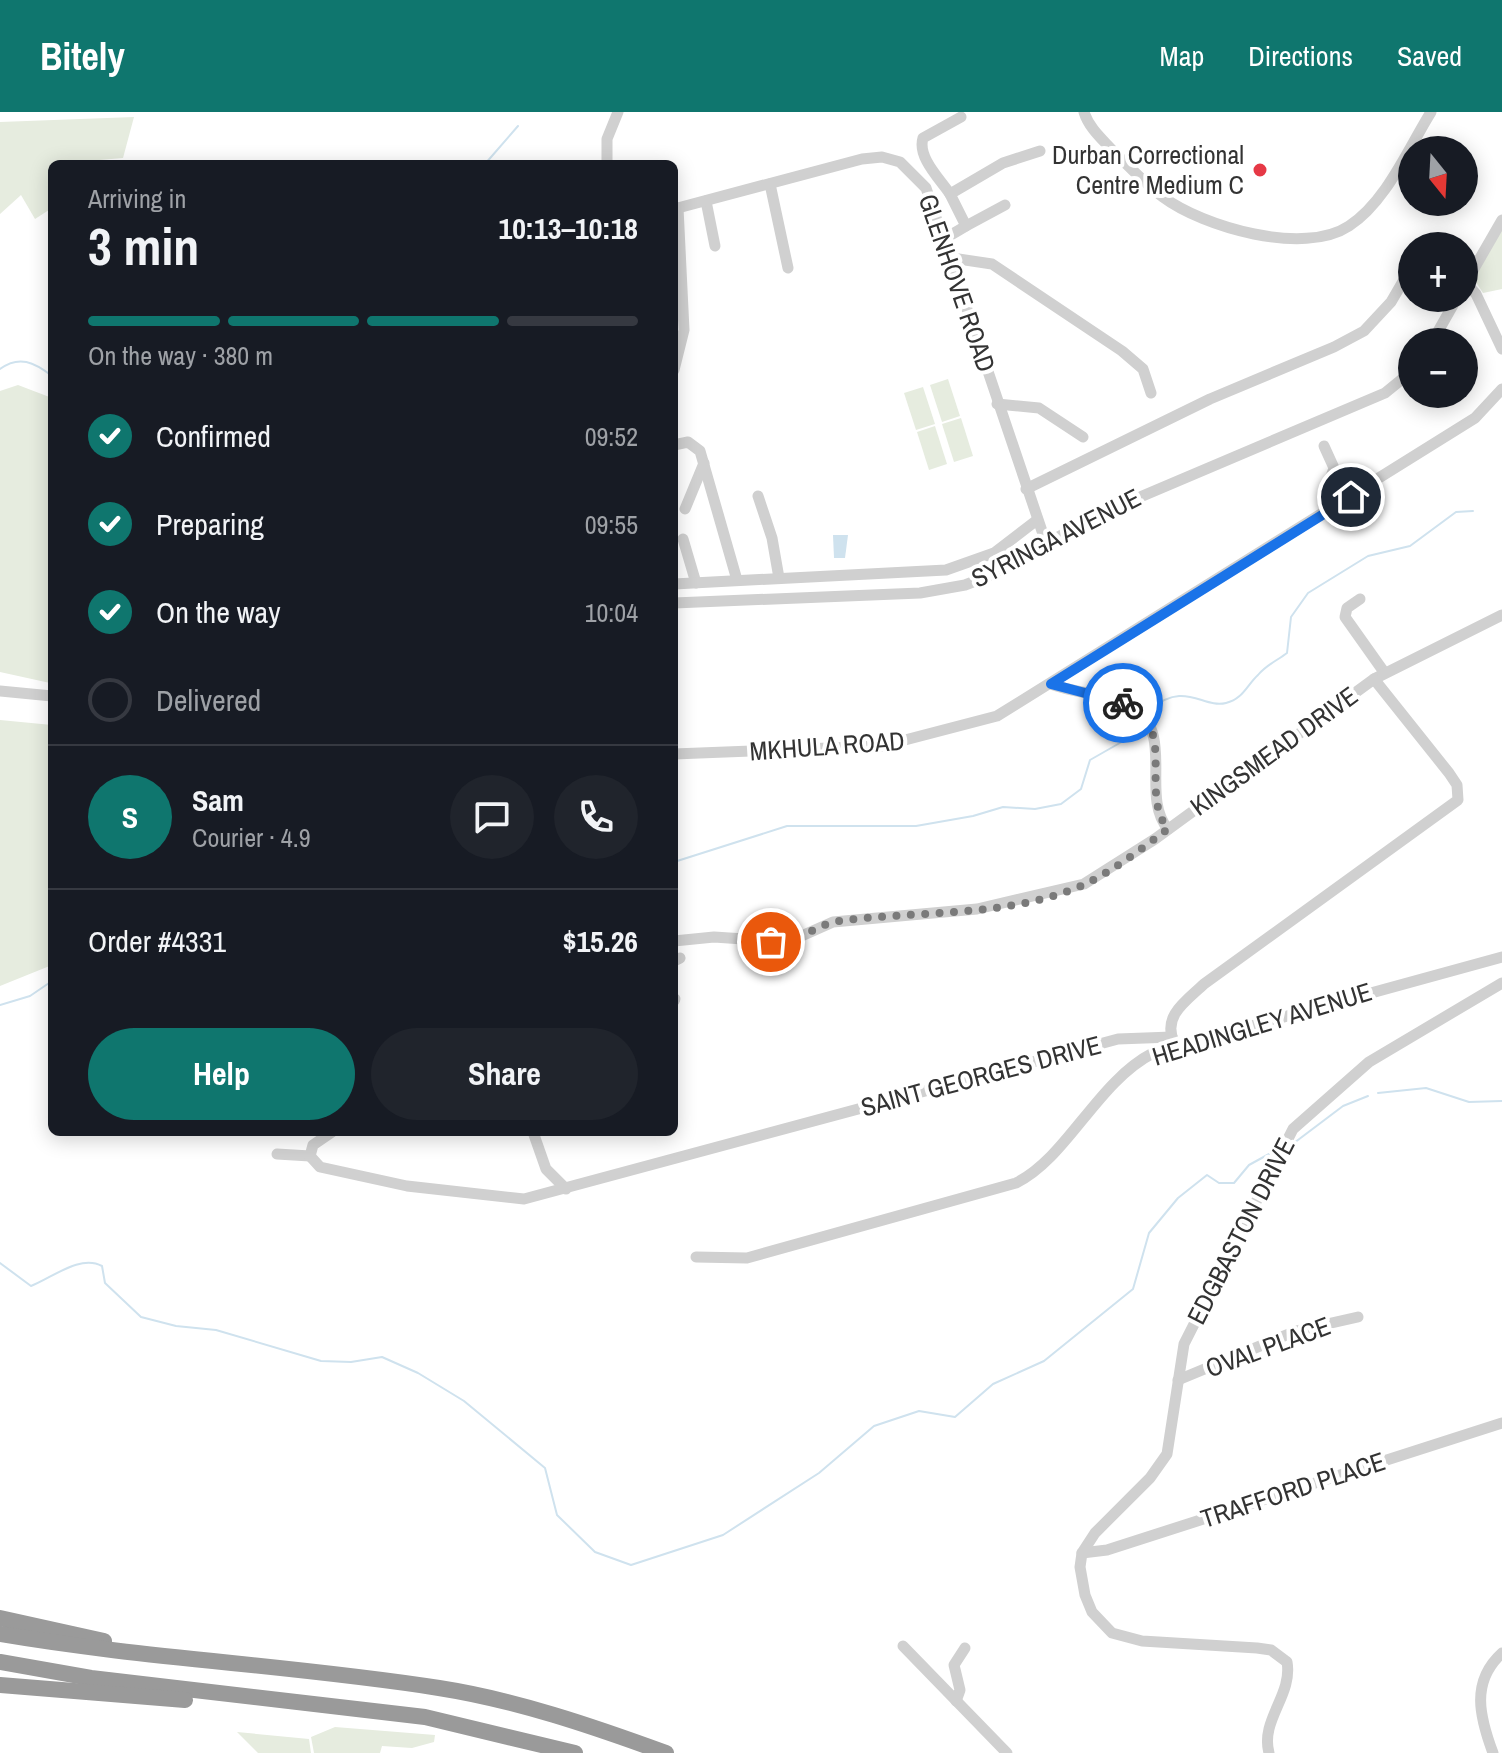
<!DOCTYPE html>
<meta charset="utf-8">
<style>
:root{--surface:#171b24;--page:#20242c;--text:#f1f3f6;--muted:#9ea1a6;--line:#363941;--accent:#0f766e}
body{margin:0;font-family:"Archivo Narrow",sans-serif;background:var(--page);color:var(--text);height:100vh;display:flex;flex-direction:column;font-size:30px;white-space:nowrap}
*{box-sizing:border-box;margin:0}
p{font-size:26px;color:var(--muted)}
.icon{flex:none;width:44px;height:44px;fill:none;stroke:currentColor;stroke-width:2;stroke-linecap:round;stroke-linejoin:round}
.map{position:relative;flex:1;overflow:hidden}
.details{position:absolute;left:48px;top:48px;width:630px;height:976px;display:flex;flex-direction:column;background:var(--surface);border-radius:12px;box-shadow:0 4px 20px #0003}
.details>*{flex:none}
.needle{width:52px;rotate:162deg}
.tools{position:absolute;left:1398px;top:24px;display:grid;gap:16px}
.tools a{display:grid;place-items:center;width:80px;height:80px;border-radius:50%;background:var(--surface);box-shadow:0 4px 20px #0003;font-size:40px}
.pin{position:absolute;display:grid;place-items:center;width:68px;height:68px;color:#fff;margin:-34px;border:4px solid #fff;border-radius:50%;box-shadow:0 2px 8px #0007}
.courier{position:absolute;display:grid;place-items:center;width:80px;height:80px;margin:-40px;border:6px solid #1a73e8;border-radius:50%;background:#fff;color:#222;box-shadow:0 2px 10px #0007}
.headline em{font-style:normal;font-weight:700}
.headline div{display:flex;flex-direction:column-reverse}
.headline{display:flex;align-items:center;justify-content:space-between;height:136px;padding:0 40px}
h1{font-size:52px;font-weight:700;line-height:60px}
.bar{display:grid;grid-template-columns:repeat(4,1fr);gap:12px 8px;align-content:center;height:96px;padding:0 40px}
.bar i{height:10px;border-radius:6px;background:var(--line)}
.bar .on{background:var(--accent)}
.bar p{grid-column:span 4}
.line{display:flex;align-items:center;gap:20px;padding:0 40px;border-top:2px solid var(--line)}
.line div{flex:1}
.round{display:grid;place-items:center;flex:none;width:84px;height:84px;border-radius:42px;background:var(--page)}
ol{padding:0 40px;list-style:none}
li{display:flex;align-items:center;gap:24px;height:88px}
li p{margin-inline-start:auto}
li .icon{padding:8px;border-radius:50%;background:var(--accent);color:#fff;stroke-width:4}
li:last-child{color:var(--muted)}
li i{width:44px;height:44px;border:4px solid var(--line);border-radius:50%}
.primary-button{display:flex;gap:16px;margin-top:auto;padding:16px 40px}
.primary-button a{flex:1;height:92px;border-radius:48px;background:var(--accent);color:#fff;font-size:32px;font-weight:700;line-height:92px;text-align:center}
.primary-button a+a{background:var(--page);color:var(--text)}
header{display:flex;align-items:center;gap:48px;box-sizing:border-box;height:112px;padding:0 40px;background:var(--accent);color:#fff}
header strong{font-size:38px}
nav{display:flex;gap:44px;margin-inline-start:auto;font-size:28px}
.map>svg:first-child{display:block}
</style>
<header>
<strong>Bitely</strong>
<nav><a>Map</a><a>Directions</a><a>Saved</a></nav>
</header>
<div class="map">
<svg width="1502" height="1641" viewBox="0 0 1502 1641">
<rect width="100%" height="100%" fill="#fff"/>
<g fill="#e6ecdf">
<path d="M 134,5 L 123,46 L 52,52 L 52,96 L 35,107 L 21,83 L 0,102 L 0,10 Z"/>
<path d="M 1502,111 L 1502,177 L 1483,181 L 1472,164 Z"/>
<path d="M 948,267 L 960,304 L 942,310 L 930,273 Z"/>
<path d="M 18,273 L 52,286 L 50,571 L 0,560 L 0,279 Z"/>
<path d="M 923,275 L 935,312 L 916,318 L 904,281 Z"/>
<path d="M 961,306 L 973,344 L 954,350 L 942,312 Z"/>
<path d="M 935,314 L 947,352 L 929,358 L 917,320 Z"/>
<path d="M 0,608 L 52,613 L 52,853 L 0,874 Z"/>
<path d="M 335,1615 L 435,1623 L 434,1630 L 412,1636 L 382,1634 L 380,1641 L 314,1641 L 311,1625 Z"/>
<path d="M 237,1620 L 309,1627 L 311,1641 L 258,1641 Z"/>
</g>
<path fill="#cfe2ee" d="M 833,423 L 848,423 L 845,446 L 834,446 Z"/>
<g fill="none" stroke-linecap="round" stroke-linejoin="round">
<g stroke="#cfe2ee" stroke-width="2">
<path d="M 485,52 L 518,14"/>
<path d="M 0,257 C 19,243 34,250 52,264"/>
<path d="M 1151,597 C 1185,568 1203,597 1226,591 C 1243,587 1247,573 1258,563 C 1266,553 1278,548 1287,541 L 1291,505 L 1308,481 L 1368,444 L 1410,434 L 1456,400 L 1473,399"/>
<path d="M 674,750 L 787,714 L 916,714 L 973,704 L 1003,695 L 1035,697 L 1061,692 L 1081,677 L 1090,648 L 1125,628 L 1139,608"/>
<path d="M 0,893 L 30,884 L 52,869"/>
<path d="M 1378,981 L 1426,976 L 1469,990 L 1502,989"/>
<path d="M 1290,1034 L 1343,994 L 1368,984"/>
<path d="M 0,1151 L 31,1174 C 52,1166 80,1142 102,1154 L 105,1171 L 141,1205 L 176,1214 L 216,1218 L 321,1249 L 351,1250 L 382,1245 L 418,1261 L 464,1289 L 545,1356 L 557,1403 L 595,1440 L 631,1453 L 723,1423 L 819,1361 L 874,1314 L 919,1299 L 955,1305 L 993,1272 L 1044,1249 L 1133,1177 L 1149,1121 L 1178,1086 L 1207,1063 L 1219,1071 L 1234,1071 L 1249,1053 L 1269,1042"/>
</g>
<g stroke="#d0d0d0" stroke-width="11">
<path d="M 1084,0 C 1089,16 1102,27 1113,39 C 1129,54 1145,72 1163,85 C 1203,115 1304,144 1349,114 C 1386,90 1408,37 1431,0"/>
<path d="M 607,52 L 607,27 L 618,0"/>
<path d="M 770,72 L 788,156"/>
<path d="M 950,82 C 940,67 917,45 923,26 L 961,5"/>
<path d="M 706,89 L 715,134"/>
<path d="M 674,97 L 862,47 L 882,45 L 900,50 L 926,76 L 1046,431"/>
<path d="M 966,114 L 1005,93"/>
<path d="M 944,127 L 966,114 L 950,82 L 1003,51 L 1040,39"/>
<path d="M 952,146 L 992,152 L 1122,239 L 1143,257 L 1151,281"/>
<path d="M 1466,171 L 1476,182 L 1502,237"/>
<path d="M 1464,174 L 1502,108"/>
<path d="M 1432,230 L 1457,186"/>
<path d="M 674,258 L 684,218 L 678,96"/>
<path d="M 997,292 L 1039,296 L 1083,325"/>
<path d="M 674,333 L 688,330 L 700,339 L 737,468"/>
<path d="M 1324,334 L 1334,356 L 1327,376 L 1346,378 L 1351,385"/>
<path d="M 1026,377 L 1210,287 L 1334,235 L 1364,219 L 1391,190 L 1412,154"/>
<path d="M 758,384 L 772,426 L 779,466"/>
<path d="M 685,397 L 704,351"/>
<path d="M 683,427 L 696,471"/>
<path d="M 674,472 L 946,458 L 994,441 L 1037,408"/>
<path d="M 1360,487 L 1347,496 L 1345,505 L 1384,560"/>
<path d="M 674,491 L 920,481 L 965,473 L 996,461 L 1093,405 L 1385,281 L 1412,259"/>
<path d="M 1051,572 C 1077,582 1112,582 1134,596 C 1175,623 1140,684 1168,717"/>
<path d="M 0,579 L 52,584"/>
<path d="M 674,642 L 882,634 L 997,604 L 1475,306 L 1502,277"/>
<path d="M 674,829 L 714,825 L 788,830 L 833,810 L 977,797 L 1084,772 L 1155,727 L 1374,567 L 1502,503"/>
<path d="M 674,849 L 680,846"/>
<path d="M 674,889 L 675,887"/>
<path d="M 1174,930 C 1162,904 1186,889 1204,872 L 1458,688 L 1457,673 L 1449,661 L 1374,567"/>
<path d="M 533,1020 L 546,1057 L 566,1077"/>
<path d="M 277,1042 L 310,1044"/>
<path d="M 310,1044 L 320,1055 L 407,1074 L 524,1087 L 1118,927 L 1172,925"/>
<path d="M 310,1044 L 313,1033 L 332,1020"/>
<path d="M 696,1145 L 747,1146 L 1016,1071 C 1067,1046 1097,970 1153,941 L 1502,845"/>
<path d="M 1178,1268 L 1296,1219 L 1358,1205"/>
<path d="M 1082,1441 L 1107,1438 L 1502,1311"/>
<path d="M 903,1534 L 1007,1641"/>
<path d="M 956,1589 L 960,1578 L 954,1553 L 965,1536"/>
<path d="M 1269,1641 C 1260,1608 1293,1583 1287,1550 L 1271,1538 L 1257,1536 L 1142,1529 L 1112,1521 L 1092,1500 L 1085,1483 L 1080,1455 L 1082,1441 L 1095,1421 L 1150,1366 L 1167,1342 L 1184,1232 L 1293,1017 L 1369,950 L 1502,871"/>
<path d="M 1493,1641 C 1480,1606 1470,1570 1502,1541"/>
</g>
<g stroke="#9a9a9a" stroke-width="16">
<path d="M 0,1506 L 104,1529"/>
<path d="M 0,1522 C 146,1547 293,1553 439,1576 C 516,1588 592,1614 666,1641"/>
<path d="M 0,1550 L 91,1566 L 425,1605 L 575,1641"/>
<path d="M 0,1573 L 185,1588"/>
</g>
</g>
<g fill="none" stroke-linecap="round" stroke-linejoin="round">
<path stroke="#7a7a7a" stroke-width="8" stroke-dasharray="0 14.4" d="M 771,830 C 799,832 815,812 840,809 C 919,798 1006,806 1081,774 C 1112,760 1141,737 1168,717 C 1138,681 1180,611 1123,591"/>
<path stroke="#1a73e8" stroke-width="10" d="M 1123,591 L 1051,572 L 1351,385"/>
</g>
<circle fill="#e63946" stroke="#fff" stroke-width="3" cx="1260" cy="58" r="8"/>
<g text-anchor="middle" stroke-width="8" stroke-linejoin="round" paint-order="stroke">
<g font-size="26" fill="#333" stroke="#fff" text-anchor="end">
<text x="1244" y="52">Durban Correctional<tspan x="1244" dy="30">Centre Medium C</tspan></text>
</g>
<g font-size="26" fill="#333" stroke="#fff">
<text transform="translate(957 171) rotate(71)" y="9">GLENHOVE ROAD</text>
<text transform="translate(1056 426) rotate(-27)" y="9">SYRINGA AVENUE</text>
<text transform="translate(827 634) rotate(-4)" y="9">MKHULA ROAD</text>
<text transform="translate(1274 639) rotate(-36)" y="9">KINGSMEAD DRIVE</text>
<text transform="translate(1262 912) rotate(-17)" y="9">HEADINGLEY AVENUE</text>
<text transform="translate(981 964) rotate(-15)" y="9">SAINT GEORGES DRIVE</text>
<text transform="translate(1241 1119) rotate(-63)" y="9">EDGBASTON DRIVE</text>
<text transform="translate(1268 1235) rotate(-20)" y="9">OVAL PLACE</text>
<text transform="translate(1293 1378) rotate(-18)" y="9">TRAFFORD PLACE</text>
</g>
</g>
</svg>
<div class="tools">
<a><svg class="needle" viewBox="-14 -14 28 28"><path d="M0-13l5 13h-10z" fill="#e53935"/><path d="M0 13l5-13h-10z" fill="#9ea1a6"/></svg></a>
<a>+</a>
<a>−</a>
</div>
<div class="pin" style="left:771px;top:830px;background:#ea580c"><svg class="icon" aria-label="bag" viewBox="0 0 24 24"><path d="M5 8h14l-1 12H6zM9 8a3 3 0 0 1 6 0"/></svg></div>
<div class="pin" style="left:1351px;top:385px;background:#1f2937"><svg class="icon" aria-label="home" viewBox="0 0 24 24"><path d="M3 11l9-7 9 7M6 9v11h12V9"/></svg></div>
<div class="courier" style="left:1123px;top:591px"><svg class="icon" aria-label="bike" viewBox="0 0 24 24"><circle cx="6" cy="16" r="4"/><circle cx="18" cy="16" r="4"/><path d="M6 16l4-8h5l3 8M10 8l3 8H6M13 5h3"/></svg></div>
<section class="details">
<div class="headline"><div><h1>3 min</h1><p>Arriving in</p></div><em>10:13–10:18</em></div>
<div class="bar"><i class="on"></i><i class="on"></i><i class="on"></i><i></i><p>On the way · 380 m</p></div>
<ol>
<li><svg class="icon" aria-label="check" viewBox="0 0 24 24"><path d="M5 12l5 5 9-10"/></svg>Confirmed<p>09:52</p></li>
<li><svg class="icon" aria-label="check" viewBox="0 0 24 24"><path d="M5 12l5 5 9-10"/></svg>Preparing<p>09:55</p></li>
<li><svg class="icon" aria-label="check" viewBox="0 0 24 24"><path d="M5 12l5 5 9-10"/></svg>On the way<p>10:04</p></li>
<li><i></i>Delivered</li>
</ol>
<div class="line" style="height:144px"><b class="round" style="background:var(--accent);color:#fff">S</b><div><b>Sam</b><p>Courier · 4.9</p></div><a class="round"><svg class="icon" aria-label="chat" viewBox="0 0 24 24"><path d="M4 5h16v11H9l-5 4z"/></svg></a><a class="round"><svg class="icon" aria-label="phone" viewBox="0 0 24 24"><path d="M5 4h4l2 5-3 2q2 4 5 5l2-3 5 2v4C11 20 4 13 5 4z"/></svg></a></div>
<div class="line" style="height:104px"><div>Order #4331</div><b>$15.26</b></div>
<div class="primary-button"><a>Help</a><a>Share</a></div>
</section>
</div>
